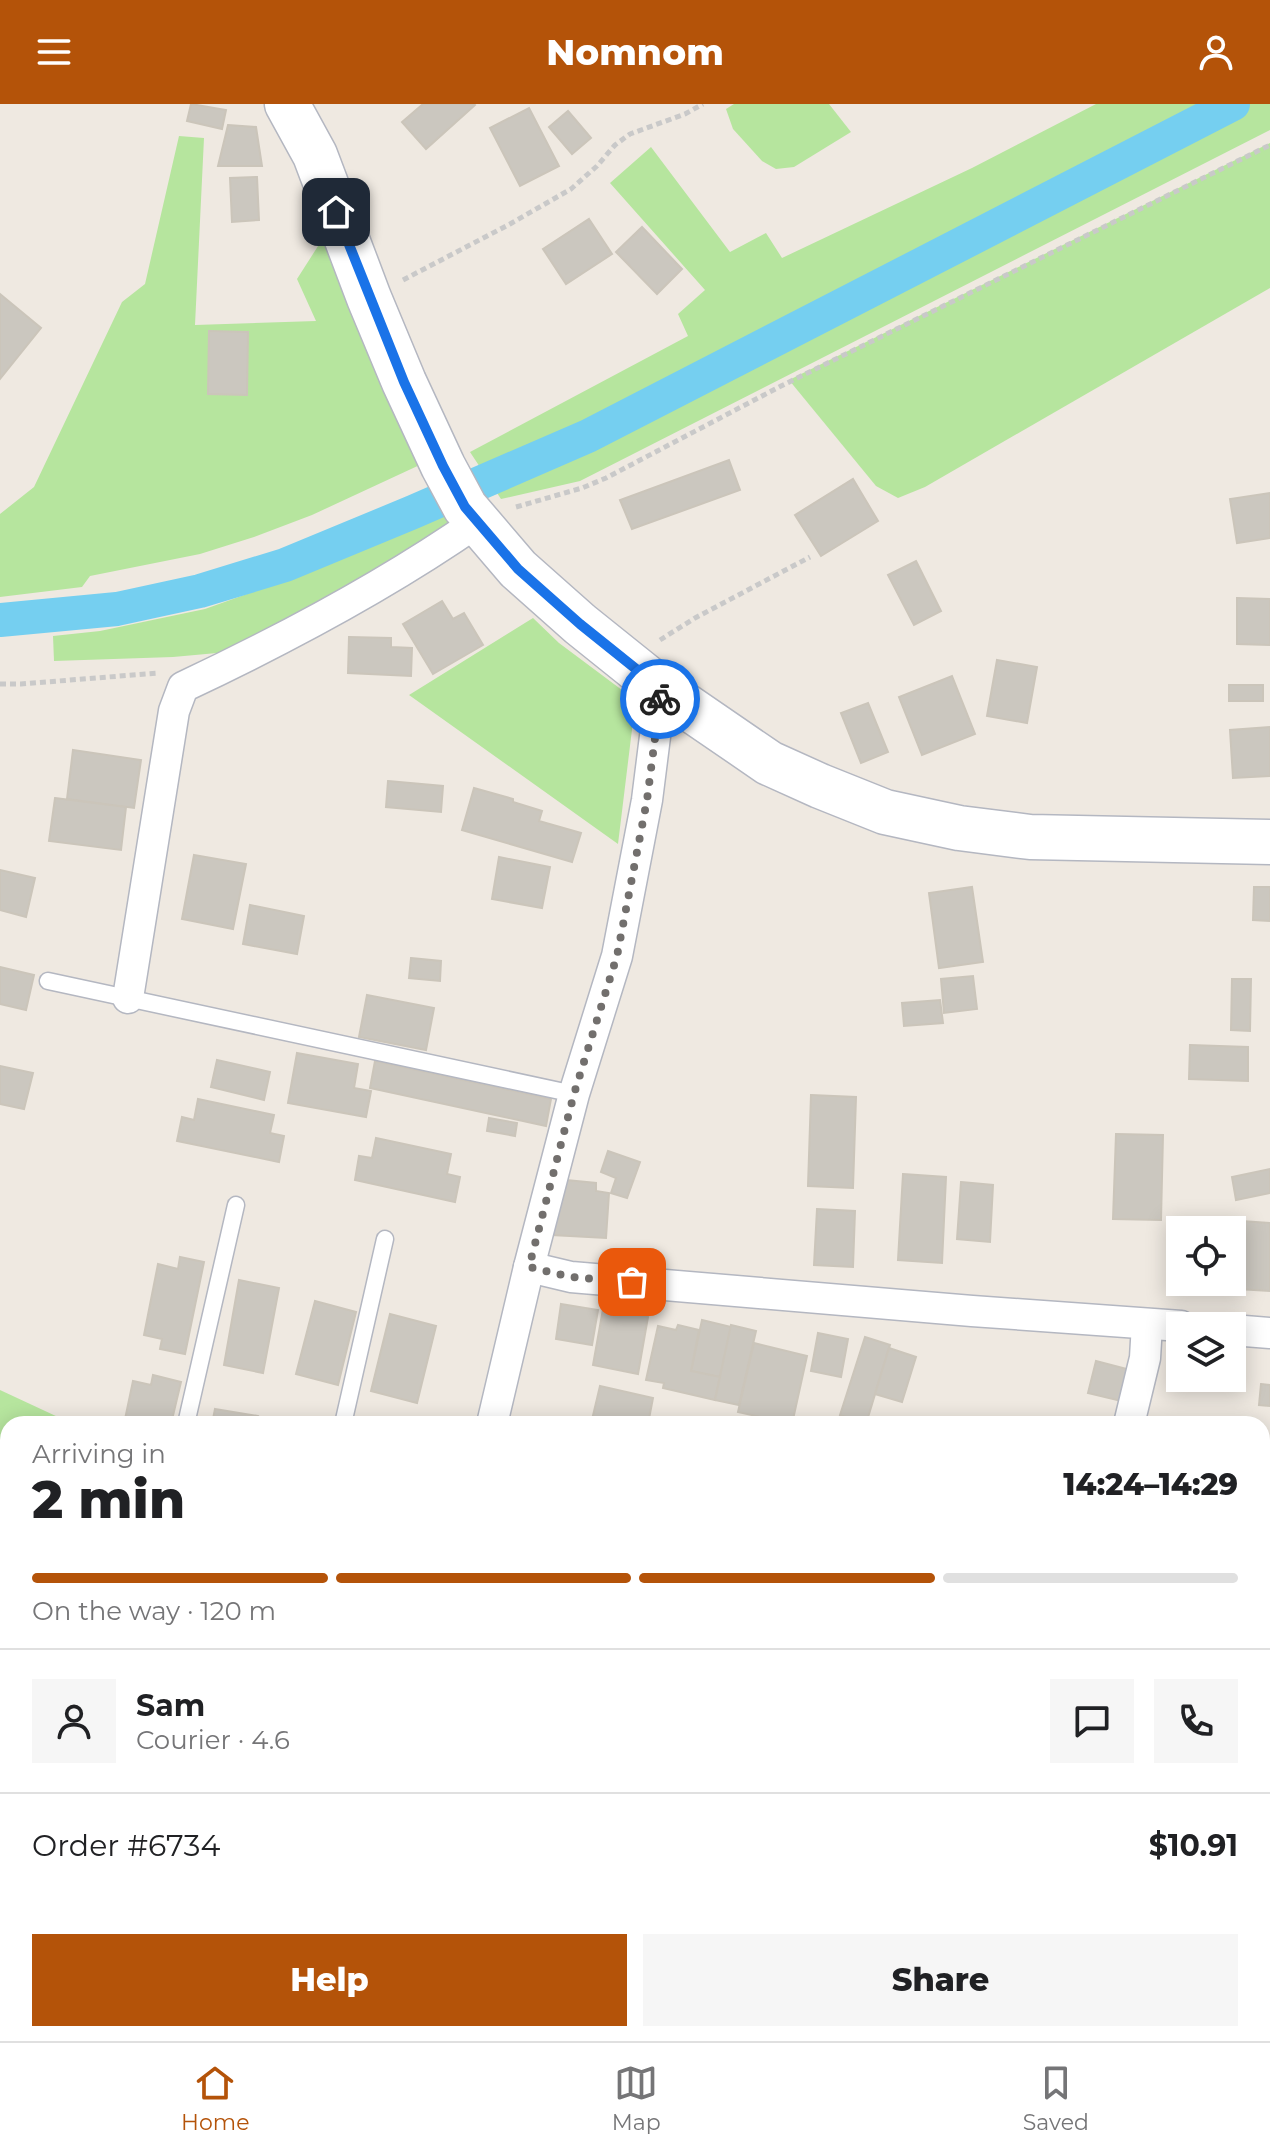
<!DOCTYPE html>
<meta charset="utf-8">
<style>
:root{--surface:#fff;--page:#f6f6f6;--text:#202124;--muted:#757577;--line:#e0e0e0;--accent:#b45309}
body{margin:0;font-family:Montserrat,sans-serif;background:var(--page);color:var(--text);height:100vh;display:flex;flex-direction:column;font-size:30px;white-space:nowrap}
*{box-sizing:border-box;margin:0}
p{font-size:26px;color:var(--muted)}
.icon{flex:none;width:44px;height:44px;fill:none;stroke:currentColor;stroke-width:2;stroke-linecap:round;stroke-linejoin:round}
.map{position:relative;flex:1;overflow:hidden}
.details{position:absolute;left:0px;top:1312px;width:1270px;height:626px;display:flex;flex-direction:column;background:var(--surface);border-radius:24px 24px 0 0;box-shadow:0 4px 20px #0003}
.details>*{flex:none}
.tools{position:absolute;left:1166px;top:1112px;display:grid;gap:16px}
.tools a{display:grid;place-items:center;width:80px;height:80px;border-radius:0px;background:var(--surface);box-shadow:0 4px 20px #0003;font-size:40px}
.pin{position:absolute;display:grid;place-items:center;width:68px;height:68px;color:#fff;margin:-34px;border-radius:16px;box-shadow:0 4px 12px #0006}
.courier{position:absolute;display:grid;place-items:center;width:80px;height:80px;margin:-40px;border:6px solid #1a73e8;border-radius:50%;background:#fff;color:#222;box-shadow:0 2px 10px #0007}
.summary em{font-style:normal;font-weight:800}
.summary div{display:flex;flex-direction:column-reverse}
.summary{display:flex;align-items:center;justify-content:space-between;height:136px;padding:0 32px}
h1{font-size:52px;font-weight:800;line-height:60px}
.bar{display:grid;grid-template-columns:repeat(4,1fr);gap:12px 8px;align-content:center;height:96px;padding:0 32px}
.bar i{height:10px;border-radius:6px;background:var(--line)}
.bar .on{background:var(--accent)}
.bar p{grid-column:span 4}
.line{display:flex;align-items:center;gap:20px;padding:0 32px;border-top:2px solid var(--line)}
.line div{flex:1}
.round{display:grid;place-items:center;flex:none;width:84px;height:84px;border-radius:0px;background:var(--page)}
.action{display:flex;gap:16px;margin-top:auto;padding:16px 32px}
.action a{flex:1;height:92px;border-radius:0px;background:var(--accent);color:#fff;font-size:32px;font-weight:800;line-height:92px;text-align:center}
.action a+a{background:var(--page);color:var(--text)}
header{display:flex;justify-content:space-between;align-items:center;height:104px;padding:0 32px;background:var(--accent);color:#fff;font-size:36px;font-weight:800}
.tabs{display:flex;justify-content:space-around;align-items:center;height:112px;border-top:2px solid var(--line);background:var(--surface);font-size:22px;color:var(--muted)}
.tabs a{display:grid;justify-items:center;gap:4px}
.tabs .on{color:var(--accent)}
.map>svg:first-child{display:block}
</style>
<header><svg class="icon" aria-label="menu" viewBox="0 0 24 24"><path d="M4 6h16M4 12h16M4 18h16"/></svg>Nomnom<svg class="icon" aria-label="person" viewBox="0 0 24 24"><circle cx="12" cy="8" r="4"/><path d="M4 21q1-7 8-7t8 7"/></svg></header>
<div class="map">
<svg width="1270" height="1937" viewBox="0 0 1270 1937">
<rect width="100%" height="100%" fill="#efe9e1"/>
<g fill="#b6e59e">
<path d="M 734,0 L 829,0 L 851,28 L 794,63 L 776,65 L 762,57 L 733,25 L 726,5 Z"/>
<path d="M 1096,0 L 1270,0 L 1270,26 L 580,377 L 501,395 L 470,348 L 688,232 L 678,210 L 705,186 L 610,79 L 651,43 L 730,148 L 766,129 L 782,154 L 972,64 Z"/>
<path d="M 179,32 L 204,34 L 195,221 L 316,217 L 297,175 L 327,128 L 424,359 L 312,411 L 254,433 L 200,450 L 90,472 L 82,483 L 0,493 L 0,410 L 34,383 L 122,198 L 145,180 Z"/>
<path d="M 1270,39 L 1270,184 L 925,383 L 898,394 L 876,382 L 789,276 Z"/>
<path d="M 451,407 L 452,421 L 435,438 L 228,548 L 173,553 L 54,557 L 53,532 L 100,527 L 205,505 L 311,467 Z"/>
<path d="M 533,514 L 559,539 L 630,592 L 635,601 L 618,740 L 409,591 Z"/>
<path d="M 0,1286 L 73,1320 L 8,1320 L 8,1493 L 0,1495 Z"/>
</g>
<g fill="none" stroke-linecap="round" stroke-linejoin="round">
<path stroke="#75cff0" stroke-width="34" d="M 0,516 L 117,505 L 200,487 L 285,461 L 413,408 L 588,332 L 1233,0"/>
</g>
<g fill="#cbc7bf" stroke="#cbc5ba" stroke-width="2">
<path d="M 191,0 L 226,6 L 222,25 L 187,17 Z"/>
<path d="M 423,0 L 474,0 L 475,1 L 426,45 L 402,18 Z"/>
<path d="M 529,4 L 559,62 L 520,82 L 490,24 Z"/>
<path d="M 568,7 L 591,34 L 572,50 L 549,23 Z"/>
<path d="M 228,21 L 256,23 L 262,62 L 218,62 Z"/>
<path d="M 257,73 L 259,116 L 232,118 L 230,74 Z"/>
<path d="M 589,115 L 612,150 L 566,180 L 543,145 Z"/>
<path d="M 642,123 L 682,165 L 657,190 L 616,148 Z"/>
<path d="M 0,190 L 41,224 L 0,275 Z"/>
<path d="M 209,227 L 248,228 L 247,291 L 208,290 Z"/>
<path d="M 729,356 L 740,386 L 632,425 L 620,396 Z"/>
<path d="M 853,375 L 878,417 L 821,452 L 795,411 Z"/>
<path d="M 1270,389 L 1270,434 L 1237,439 L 1230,395 Z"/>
<path d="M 916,457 L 941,507 L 914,521 L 888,471 Z"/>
<path d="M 1237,494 L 1270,495 L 1270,541 L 1237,540 Z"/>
<path d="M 442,497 L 453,515 L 464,509 L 483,541 L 433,570 L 403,520 Z"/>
<path d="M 349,533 L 391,534 L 391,543 L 412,544 L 411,572 L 348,569 Z"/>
<path d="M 997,556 L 1037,563 L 1027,619 L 987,612 Z"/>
<path d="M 952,572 L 975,630 L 922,651 L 899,593 Z"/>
<rect x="1229" y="581" width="34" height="16"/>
<path d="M 868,599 L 888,648 L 861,659 L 841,609 Z"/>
<path d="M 1270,623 L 1270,672 L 1233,674 L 1230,626 Z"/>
<path d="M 73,646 L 141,656 L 134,704 L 67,695 Z"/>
<path d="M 388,677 L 443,682 L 441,708 L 386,703 Z"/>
<path d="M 474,684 L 513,695 L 513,698 L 542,707 L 539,717 L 581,729 L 572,758 L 462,726 Z"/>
<path d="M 55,694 L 126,703 L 121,746 L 49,737 Z"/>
<path d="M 194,751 L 246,760 L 233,825 L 182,815 Z"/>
<path d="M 499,753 L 550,763 L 542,804 L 492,795 Z"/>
<path d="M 0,766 L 35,774 L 26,813 L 0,806 Z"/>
<path d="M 972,783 L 983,858 L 939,864 L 929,789 Z"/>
<path d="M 1254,783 L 1270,783 L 1270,817 L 1253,816 Z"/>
<path d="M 250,801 L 304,812 L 297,850 L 243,840 Z"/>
<path d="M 411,854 L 441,857 L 440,877 L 409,874 Z"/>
<path d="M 0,863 L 34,871 L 26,906 L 0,900 Z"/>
<path d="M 973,872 L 977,905 L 944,909 L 941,875 Z"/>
<path d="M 1232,875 L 1251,875 L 1250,927 L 1231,926 Z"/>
<path d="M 367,891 L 434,904 L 426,946 L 359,933 Z"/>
<path d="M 940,896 L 943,919 L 904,922 L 902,899 Z"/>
<path d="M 1190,941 L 1248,943 L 1248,977 L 1189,975 Z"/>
<path d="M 297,949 L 358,960 L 354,984 L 371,987 L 366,1013 L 288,999 Z"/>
<path d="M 217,956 L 270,968 L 264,996 L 211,983 Z"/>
<path d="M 375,957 L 551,995 L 546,1022 L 370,984 Z"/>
<path d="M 0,962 L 33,969 L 24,1005 L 0,1000 Z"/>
<path d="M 811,991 L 856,993 L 853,1084 L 808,1082 Z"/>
<path d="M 198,995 L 274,1011 L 270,1029 L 284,1032 L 279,1058 L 177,1037 L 182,1013 L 194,1016 Z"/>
<path d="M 489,1014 L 517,1019 L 515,1032 L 487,1027 Z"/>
<path d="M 1116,1030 L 1163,1031 L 1161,1116 L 1113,1115 Z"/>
<path d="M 376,1034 L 451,1050 L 447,1070 L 460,1073 L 455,1098 L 355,1076 L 359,1052 L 372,1054 Z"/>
<path d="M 608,1047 L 640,1058 L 627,1094 L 611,1089 L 616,1074 L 601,1068 Z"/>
<path d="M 1270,1065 L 1270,1089 L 1236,1096 L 1232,1073 Z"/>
<path d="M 903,1070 L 946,1073 L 942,1159 L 898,1156 Z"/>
<path d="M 556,1075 L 596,1079 L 596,1087 L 609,1089 L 606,1134 L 552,1131 Z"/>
<path d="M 961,1078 L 993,1081 L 990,1138 L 957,1135 Z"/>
<path d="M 817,1105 L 855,1107 L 853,1163 L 814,1161 Z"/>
<path d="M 1197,1113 L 1227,1116 L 1226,1126 L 1197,1126 Z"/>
<path d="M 1227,1116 L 1270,1119 L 1270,1187 L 1222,1184 L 1223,1178 L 1232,1178 L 1232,1126 L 1226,1126 Z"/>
<path d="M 180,1153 L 204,1158 L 185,1250 L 160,1245 L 162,1235 L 144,1231 L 158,1160 L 178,1165 Z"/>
<path d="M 239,1176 L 279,1184 L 263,1269 L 224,1261 Z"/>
<path d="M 315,1197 L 356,1208 L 338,1281 L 296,1270 Z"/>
<path d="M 561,1200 L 598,1206 L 592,1241 L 556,1235 Z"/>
<path d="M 603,1205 L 648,1213 L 638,1270 L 593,1261 Z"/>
<path d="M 390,1210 L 436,1222 L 417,1299 L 371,1287 Z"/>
<path d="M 702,1216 L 731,1223 L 720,1273 L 691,1267 Z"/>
<path d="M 678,1221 L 699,1226 L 691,1267 L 720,1273 L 715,1296 L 663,1284 L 664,1279 L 646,1276 L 658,1222 L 676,1226 Z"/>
<path d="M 731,1221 L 756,1227 L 739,1301 L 715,1296 Z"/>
<path d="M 818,1229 L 848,1235 L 841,1273 L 811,1267 Z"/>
<path d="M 865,1233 L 890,1241 L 866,1320 L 840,1311 Z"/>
<path d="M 754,1239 L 807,1252 L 792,1320 L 738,1308 Z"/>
<path d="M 889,1244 L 916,1253 L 902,1298 L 875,1290 Z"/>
<path d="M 1096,1257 L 1138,1268 L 1130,1299 L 1088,1289 Z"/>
<path d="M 153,1271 L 181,1278 L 171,1320 L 124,1320 L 133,1277 L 151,1281 Z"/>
<path d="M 1261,1280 L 1270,1281 L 1270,1302 L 1259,1301 Z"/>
<path d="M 600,1282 L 653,1294 L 648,1320 L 591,1320 Z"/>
<path d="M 215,1305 L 258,1312 L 256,1320 L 212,1320 Z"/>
<path d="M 8,1539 L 8,1604 L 0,1605 L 0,1540 Z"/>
<path d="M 8,1612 L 8,1682 L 1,1683 L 0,1613 Z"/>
<path d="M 8,1719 L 8,1774 L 0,1775 L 0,1720 Z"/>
<path d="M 1262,1748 L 1270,1752 L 1270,1803 L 1262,1799 Z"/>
<path d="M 1270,1846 L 1270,1892 L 1262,1888 L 1262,1862 Z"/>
<path d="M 3,1902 L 8,1913 L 8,1930 L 16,1930 L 19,1937 L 0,1937 L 0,1903 Z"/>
<path d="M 75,1930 L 99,1930 L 103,1934 L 100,1937 L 81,1937 Z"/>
<path d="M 201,1930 L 262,1930 L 264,1932 L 256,1937 L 205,1937 Z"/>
<path d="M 367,1930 L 396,1930 L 400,1937 L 356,1937 Z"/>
<path d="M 1113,1930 L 1154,1930 L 1151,1937 L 1110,1937 Z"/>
</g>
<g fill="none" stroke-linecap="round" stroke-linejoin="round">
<g stroke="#b4b7c1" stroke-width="19">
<g id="service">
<path d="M 48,877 L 574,990"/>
<path d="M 186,1320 L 236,1101"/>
<path d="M 343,1320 L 385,1135"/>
</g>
</g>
<g stroke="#b4b7c1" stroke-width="33">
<g id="minor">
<path d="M 128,894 L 174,607 L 183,583 C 285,535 385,482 477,418"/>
<path d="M 529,1163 L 571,1173 L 972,1207 L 1181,1222"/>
<path d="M 1232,1226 L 1270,1229"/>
<path d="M 492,1320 L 529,1163 L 574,990 L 617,852 L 647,696 L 661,585"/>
<path d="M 1129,1320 L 1145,1254 L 1147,1220"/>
<path d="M 1262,1639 L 1270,1620"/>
<path d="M 1262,1906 L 1270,1909"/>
<path d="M 488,1930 L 489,1937"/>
<path d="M 146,1937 L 157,1930"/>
</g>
</g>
<g stroke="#b4b7c1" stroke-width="47">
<path id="secondary" d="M 287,0 L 315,51 L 369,194 L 404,278 L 443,362 L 465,403 L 518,465 L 580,520 L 661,585 L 769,659 L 820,682 L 885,708 L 959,724 L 1030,733 L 1270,738"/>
</g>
<g stroke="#c9c9c9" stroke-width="5" stroke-dasharray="6 4" stroke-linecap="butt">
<path d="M 403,176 L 510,120 L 571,85 L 597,62 L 615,41 L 630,30 L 685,10 L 703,0"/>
<path d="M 516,403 L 582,384 L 606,374 L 781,282 L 1270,41"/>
<path d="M 660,536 L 695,514 L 810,453"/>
<path d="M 0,580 L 21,580 L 158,569"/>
<path d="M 300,1937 L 309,1930"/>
</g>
<use href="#service" stroke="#fff" stroke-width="16"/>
<use href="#minor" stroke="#fff" stroke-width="30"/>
<use href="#secondary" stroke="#fff" stroke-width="44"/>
</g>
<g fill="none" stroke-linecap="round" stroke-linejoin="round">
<path stroke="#726f6d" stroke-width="8" stroke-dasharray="0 14.4" d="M 632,1178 L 571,1173 L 529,1163 L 574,990 L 617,852 L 647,696 L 660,595"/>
<path stroke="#1a73e8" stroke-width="10" d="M 336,108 L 404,278 L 443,362 L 465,403 L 518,465 L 580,520 L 661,585 L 660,595"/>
</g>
</svg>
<div class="tools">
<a><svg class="icon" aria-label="locate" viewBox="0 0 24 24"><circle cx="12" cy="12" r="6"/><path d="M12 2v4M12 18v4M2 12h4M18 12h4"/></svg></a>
<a><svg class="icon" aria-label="layers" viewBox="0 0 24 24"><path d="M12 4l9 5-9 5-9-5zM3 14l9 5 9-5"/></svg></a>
</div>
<div class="pin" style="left:632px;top:1178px;background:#ea580c"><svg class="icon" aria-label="bag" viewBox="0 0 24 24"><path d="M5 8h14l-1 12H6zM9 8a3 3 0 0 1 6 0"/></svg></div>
<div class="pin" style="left:336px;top:108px;background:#1f2937"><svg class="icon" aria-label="home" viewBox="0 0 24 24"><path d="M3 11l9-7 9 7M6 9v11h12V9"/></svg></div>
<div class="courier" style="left:660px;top:595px"><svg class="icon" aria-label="bike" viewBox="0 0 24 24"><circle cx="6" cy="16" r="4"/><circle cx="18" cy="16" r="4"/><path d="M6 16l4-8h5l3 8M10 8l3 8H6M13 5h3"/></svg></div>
<section class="details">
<div class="summary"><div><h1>2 min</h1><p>Arriving in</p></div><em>14:24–14:29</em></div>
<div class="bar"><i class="on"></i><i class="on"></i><i class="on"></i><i></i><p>On the way · 120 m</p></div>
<div class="line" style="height:144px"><a class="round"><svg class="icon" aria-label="person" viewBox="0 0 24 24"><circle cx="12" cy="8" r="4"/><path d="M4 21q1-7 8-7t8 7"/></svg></a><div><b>Sam</b><p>Courier · 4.6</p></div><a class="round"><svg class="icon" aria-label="chat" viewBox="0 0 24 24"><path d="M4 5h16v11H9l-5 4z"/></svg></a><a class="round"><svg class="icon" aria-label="phone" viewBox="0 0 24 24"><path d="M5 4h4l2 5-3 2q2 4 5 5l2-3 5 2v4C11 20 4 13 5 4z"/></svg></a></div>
<div class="line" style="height:104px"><div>Order #6734</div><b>$10.91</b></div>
<div class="action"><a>Help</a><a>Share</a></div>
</section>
</div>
<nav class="tabs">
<a class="on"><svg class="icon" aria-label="home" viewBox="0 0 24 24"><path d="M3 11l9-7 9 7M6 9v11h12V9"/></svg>Home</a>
<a><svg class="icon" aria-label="map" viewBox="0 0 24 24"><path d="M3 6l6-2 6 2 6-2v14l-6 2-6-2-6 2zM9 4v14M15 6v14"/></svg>Map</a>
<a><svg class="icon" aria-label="saved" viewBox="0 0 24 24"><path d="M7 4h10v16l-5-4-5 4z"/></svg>Saved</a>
</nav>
